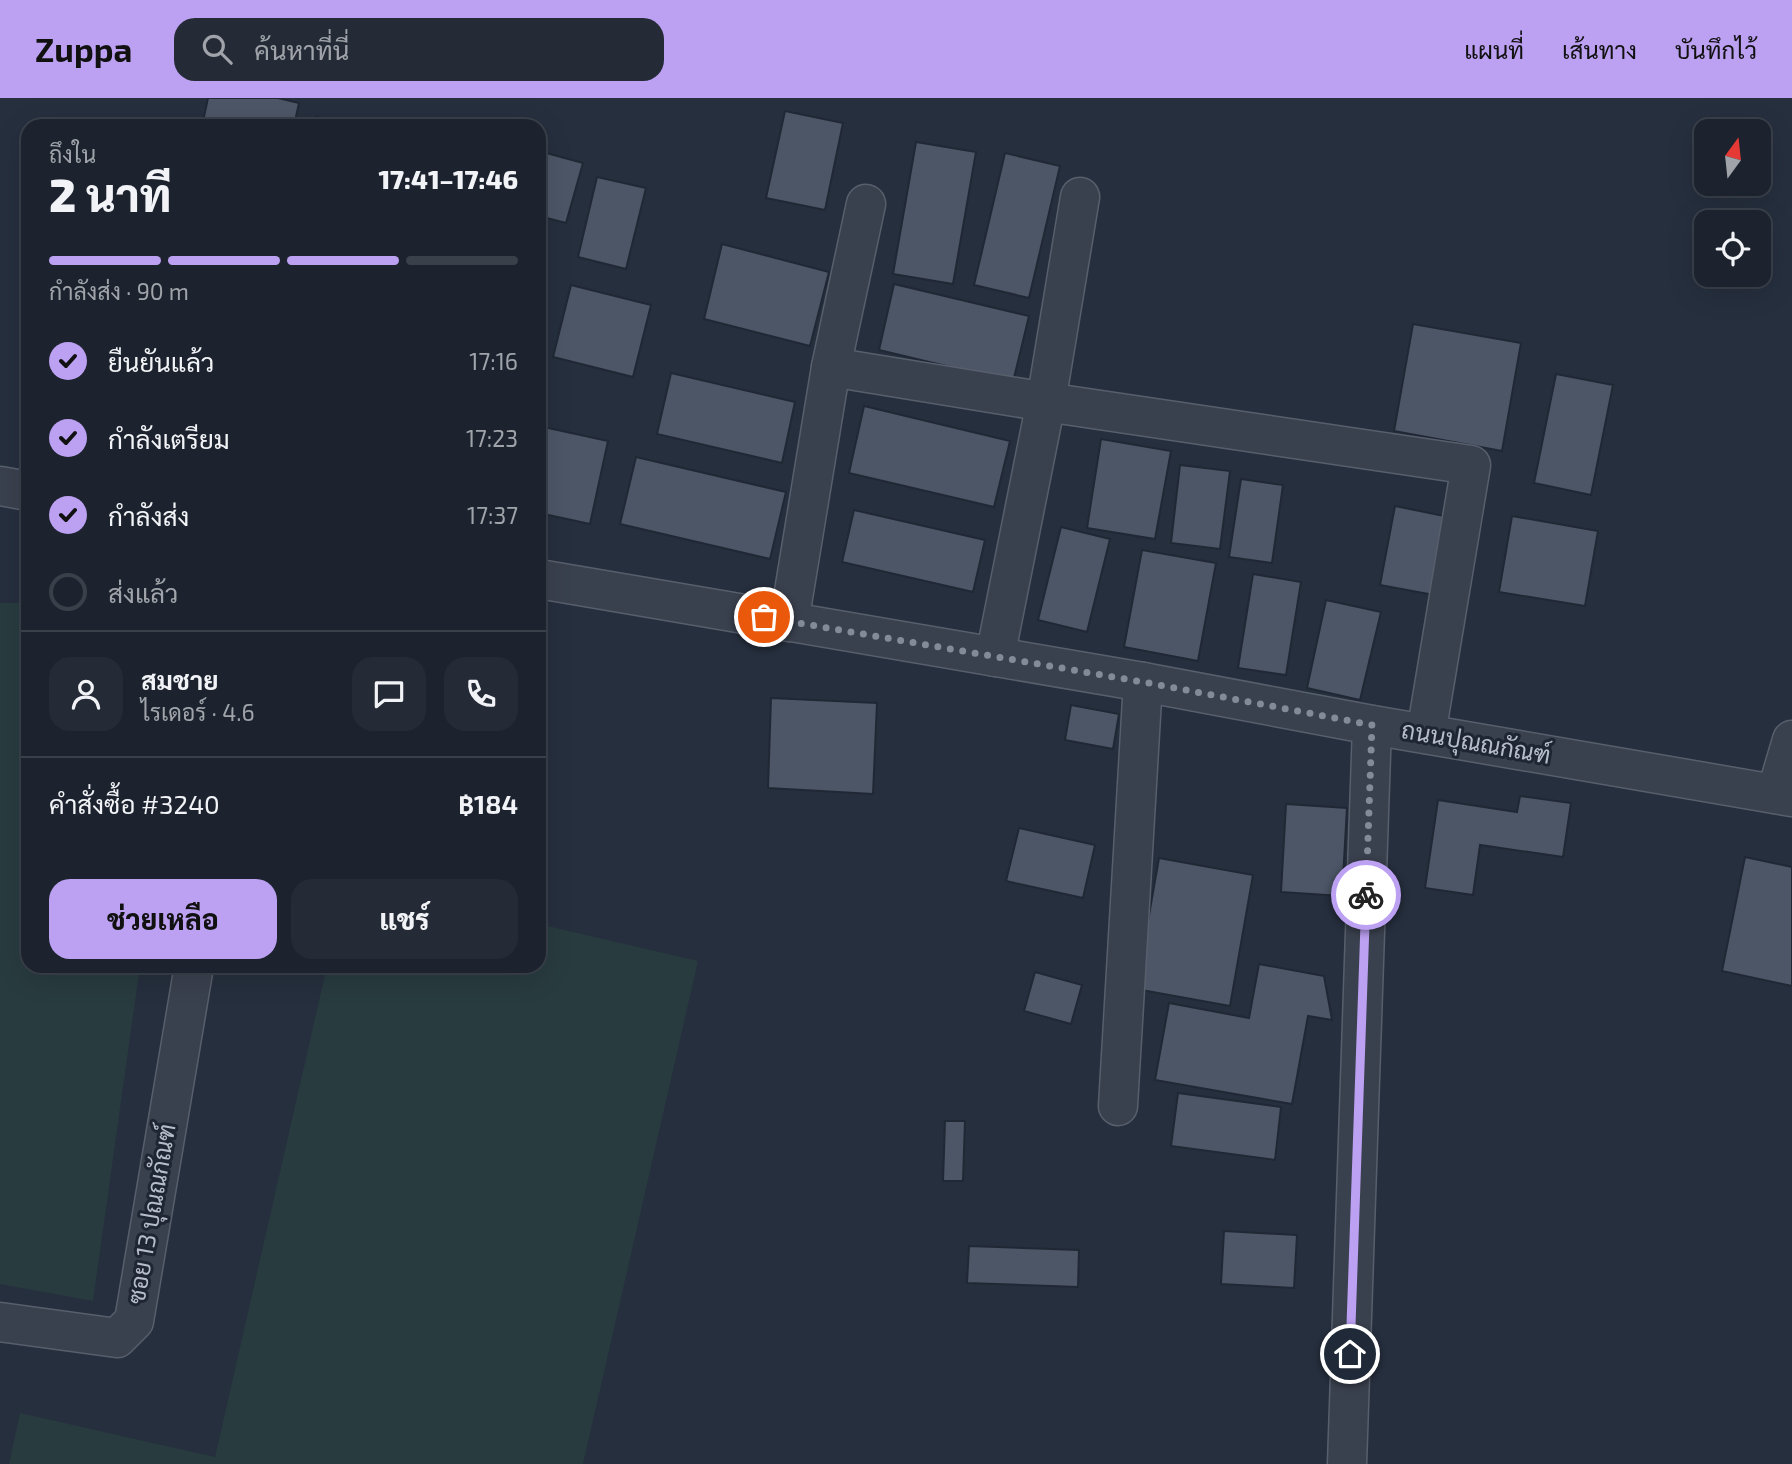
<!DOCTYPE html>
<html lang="th">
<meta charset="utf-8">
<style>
:root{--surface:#1c232e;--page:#252b36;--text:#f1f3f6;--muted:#a0a4aa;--line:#3a404a;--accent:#bca0f2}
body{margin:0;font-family:"Exo 2",Sarabun,sans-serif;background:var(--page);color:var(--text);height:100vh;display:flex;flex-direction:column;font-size:26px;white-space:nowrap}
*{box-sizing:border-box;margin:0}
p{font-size:23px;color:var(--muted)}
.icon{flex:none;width:38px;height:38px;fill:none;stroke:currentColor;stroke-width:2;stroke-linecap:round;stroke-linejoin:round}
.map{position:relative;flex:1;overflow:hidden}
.details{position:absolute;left:21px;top:21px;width:525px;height:854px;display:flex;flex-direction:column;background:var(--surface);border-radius:21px;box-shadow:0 7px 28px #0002,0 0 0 2px var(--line)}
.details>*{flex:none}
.needle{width:46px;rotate:15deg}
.controls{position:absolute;left:1694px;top:21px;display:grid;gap:14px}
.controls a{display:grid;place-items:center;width:77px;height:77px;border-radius:14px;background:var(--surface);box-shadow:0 7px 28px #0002,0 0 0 2px var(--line);font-size:35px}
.pin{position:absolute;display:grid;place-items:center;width:60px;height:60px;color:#fff;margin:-30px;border:4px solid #fff;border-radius:50%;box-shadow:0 2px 7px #0007}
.courier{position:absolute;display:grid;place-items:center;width:70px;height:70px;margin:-35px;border:5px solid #bca0f2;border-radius:50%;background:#fff;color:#222;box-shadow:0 2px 9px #0007}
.summary em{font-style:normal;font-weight:800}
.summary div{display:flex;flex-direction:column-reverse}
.summary{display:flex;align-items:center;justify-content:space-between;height:119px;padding:0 28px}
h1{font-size:46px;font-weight:800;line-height:52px}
.bar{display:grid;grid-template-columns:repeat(4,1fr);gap:10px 7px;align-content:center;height:84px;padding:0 28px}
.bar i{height:9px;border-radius:5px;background:var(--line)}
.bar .on{background:var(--accent)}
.bar p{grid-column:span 4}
.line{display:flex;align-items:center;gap:18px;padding:0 28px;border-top:2px solid var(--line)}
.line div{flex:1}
.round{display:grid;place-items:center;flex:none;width:74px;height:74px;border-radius:21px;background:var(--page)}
ol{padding:0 28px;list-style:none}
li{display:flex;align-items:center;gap:21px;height:77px}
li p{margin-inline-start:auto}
li .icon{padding:7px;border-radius:50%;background:var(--accent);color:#111;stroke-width:4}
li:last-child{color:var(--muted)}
li i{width:38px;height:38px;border:4px solid var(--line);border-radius:50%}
.button{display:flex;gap:14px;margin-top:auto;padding:14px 28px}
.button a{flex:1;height:80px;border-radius:21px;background:var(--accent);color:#111;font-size:28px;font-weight:800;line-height:80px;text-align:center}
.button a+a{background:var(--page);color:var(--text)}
header{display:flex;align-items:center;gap:42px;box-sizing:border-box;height:98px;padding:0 35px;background:var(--accent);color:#111}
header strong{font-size:33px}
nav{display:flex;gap:38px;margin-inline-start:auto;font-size:24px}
.search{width:490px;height:63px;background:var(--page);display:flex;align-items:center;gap:18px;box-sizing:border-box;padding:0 24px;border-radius:21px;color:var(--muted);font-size:26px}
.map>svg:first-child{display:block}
</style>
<header>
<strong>Zuppa</strong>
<div class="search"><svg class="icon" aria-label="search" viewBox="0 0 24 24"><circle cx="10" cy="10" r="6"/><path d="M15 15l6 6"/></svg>ค้นหาที่นี่</div>
<nav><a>แผนที่</a><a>เส้นทาง</a><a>บันทึกไว้</a></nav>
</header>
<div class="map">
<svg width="1792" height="1366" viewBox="0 0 1792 1366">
<rect width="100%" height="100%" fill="#262f3e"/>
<g fill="#283b3f">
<path d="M 0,505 L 28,505 L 28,868 L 140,868 L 93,1203 L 0,1186 Z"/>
<path d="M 539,826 L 698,863 L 583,1366 L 9,1366 L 20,1315 L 215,1359 L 327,868 L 539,868 Z"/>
</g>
<g fill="#4c5666" stroke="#212835" stroke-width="2">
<path d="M 208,0 L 278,0 L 299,5 L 294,28 L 202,28 Z"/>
<path d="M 785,13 L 843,25 L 825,112 L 766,100 Z"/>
<path d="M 316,19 L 360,28 L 314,28 Z"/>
<path d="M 916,44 L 976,54 L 953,186 L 893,176 Z"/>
<path d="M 539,53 L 583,65 L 566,125 L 539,118 Z"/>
<path d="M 1005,55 L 1060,68 L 1029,200 L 974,187 Z"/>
<path d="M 597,79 L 646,90 L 626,171 L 578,159 Z"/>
<path d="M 722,146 L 829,174 L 810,248 L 704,221 Z"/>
<path d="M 894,186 L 1029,218 L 1013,284 L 879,252 Z"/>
<path d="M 571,187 L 651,207 L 633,279 L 553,259 Z"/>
<path d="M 1413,226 L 1521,245 L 1502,353 L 1394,333 Z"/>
<path d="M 671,275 L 795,304 L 782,365 L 657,336 Z"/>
<path d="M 1556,276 L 1613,287 L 1591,397 L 1534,385 Z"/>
<path d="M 864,308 L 1010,343 L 994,409 L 849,375 Z"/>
<path d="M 539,328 L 608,343 L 590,426 L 539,415 Z"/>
<path d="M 1101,341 L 1171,353 L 1155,441 L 1087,430 Z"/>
<path d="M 636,359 L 786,394 L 770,461 L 620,426 Z"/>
<path d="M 1180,367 L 1230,373 L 1220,451 L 1171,445 Z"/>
<path d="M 1241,381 L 1283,387 L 1272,465 L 1229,459 Z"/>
<path d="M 1395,408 L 1449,419 L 1434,497 L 1380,487 Z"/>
<path d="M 854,412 L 985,442 L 973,494 L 842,464 Z"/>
<path d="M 1512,418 L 1598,433 L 1585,508 L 1499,494 Z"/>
<path d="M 1061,429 L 1110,441 L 1087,534 L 1038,522 Z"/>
<path d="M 1142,452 L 1216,465 L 1198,563 L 1124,549 Z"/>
<path d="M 1253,476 L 1301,484 L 1286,577 L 1238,570 Z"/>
<path d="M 1326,502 L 1381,514 L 1360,602 L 1307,590 Z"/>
<path d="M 771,600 L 877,605 L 873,696 L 768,690 Z"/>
<path d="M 1071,607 L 1119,616 L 1113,651 L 1065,642 Z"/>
<path d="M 1520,698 L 1571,705 L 1563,759 L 1480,747 L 1473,797 L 1425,790 L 1438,702 L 1517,714 Z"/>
<path d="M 1286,706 L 1347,710 L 1342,798 L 1281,794 Z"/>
<path d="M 1019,730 L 1095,747 L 1083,800 L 1006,783 Z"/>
<path d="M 1745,759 L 1792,769 L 1792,888 L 1722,873 Z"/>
<path d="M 1159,760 L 1253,777 L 1230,908 L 1136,891 Z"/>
<path d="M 1259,866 L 1324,878 L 1332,922 L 1308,918 L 1292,1006 L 1155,982 L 1169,905 L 1249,920 Z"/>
<path d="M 1035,874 L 1082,887 L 1071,926 L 1024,913 Z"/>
<path d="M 1178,995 L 1281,1009 L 1275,1062 L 1171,1048 Z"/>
<path d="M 945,1023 L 965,1023 L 963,1083 L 943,1083 Z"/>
<path d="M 1224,1133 L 1297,1137 L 1294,1190 L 1221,1186 Z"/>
<path d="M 969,1148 L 1079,1152 L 1078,1189 L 967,1185 Z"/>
</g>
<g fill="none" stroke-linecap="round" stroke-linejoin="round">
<g stroke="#585f6c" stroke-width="41">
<g id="minor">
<path d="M 831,269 L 1046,304 L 1471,367 L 1426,636"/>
<path d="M 0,388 L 28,393"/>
<path d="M 539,481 L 1143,584 L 1372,627 L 1792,699"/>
<path d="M 789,524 L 831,269 L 866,106"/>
<path d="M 995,559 L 1046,304 L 1080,99"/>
<path d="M 1776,696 L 1792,642"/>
<path d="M 1118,1008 L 1143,584"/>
<path d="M 0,1224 L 117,1240 L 134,1223 L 194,868"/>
<path d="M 1347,1366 L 1372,627"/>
</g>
</g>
<use href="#minor" stroke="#3a414e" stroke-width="38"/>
</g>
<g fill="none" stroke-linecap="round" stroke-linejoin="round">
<path stroke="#848b98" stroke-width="7" stroke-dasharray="0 12.6" d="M 764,519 L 1143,584 L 1372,627 L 1366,797"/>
<path stroke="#bca0f2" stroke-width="9" d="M 1350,1256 L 1366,797"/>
</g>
<g text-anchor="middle" stroke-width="6" stroke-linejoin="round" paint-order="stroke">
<g font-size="24" fill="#b6bdc9" stroke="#1f2633">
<text transform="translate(1476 645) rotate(10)" y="8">ถนนปุณณกัณฑ์</text>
<text transform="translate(152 1116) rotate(-80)" y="8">ซอย 13 ปุณณกัณฑ์</text>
</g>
</g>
</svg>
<div class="controls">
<a><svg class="needle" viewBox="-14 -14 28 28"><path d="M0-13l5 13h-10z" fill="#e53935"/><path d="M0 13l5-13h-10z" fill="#a0a4aa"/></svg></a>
<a><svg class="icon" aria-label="locate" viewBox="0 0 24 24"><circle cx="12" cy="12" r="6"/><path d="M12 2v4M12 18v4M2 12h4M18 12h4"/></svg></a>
</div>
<div class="pin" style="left:764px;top:519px;background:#ea580c"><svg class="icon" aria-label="bag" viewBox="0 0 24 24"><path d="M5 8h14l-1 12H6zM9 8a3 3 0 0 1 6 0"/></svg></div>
<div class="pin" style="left:1350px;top:1256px;background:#1f2937"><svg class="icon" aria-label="home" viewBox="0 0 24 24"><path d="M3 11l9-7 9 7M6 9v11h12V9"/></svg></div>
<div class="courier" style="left:1366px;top:797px"><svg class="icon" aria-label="bike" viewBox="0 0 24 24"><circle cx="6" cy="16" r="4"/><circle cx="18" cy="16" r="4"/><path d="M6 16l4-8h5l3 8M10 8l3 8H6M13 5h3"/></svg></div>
<section class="details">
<div class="summary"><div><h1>2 นาที</h1><p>ถึงใน</p></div><em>17:41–17:46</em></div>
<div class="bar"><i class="on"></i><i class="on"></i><i class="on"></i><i></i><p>กำลังส่ง · 90 m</p></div>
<ol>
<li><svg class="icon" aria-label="check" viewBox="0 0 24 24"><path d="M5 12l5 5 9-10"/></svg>ยืนยันแล้ว<p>17:16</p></li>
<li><svg class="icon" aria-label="check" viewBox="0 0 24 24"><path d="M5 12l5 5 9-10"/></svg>กำลังเตรียม<p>17:23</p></li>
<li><svg class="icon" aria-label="check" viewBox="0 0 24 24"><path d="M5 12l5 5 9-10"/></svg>กำลังส่ง<p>17:37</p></li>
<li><i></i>ส่งแล้ว</li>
</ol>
<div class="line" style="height:126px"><a class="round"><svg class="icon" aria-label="person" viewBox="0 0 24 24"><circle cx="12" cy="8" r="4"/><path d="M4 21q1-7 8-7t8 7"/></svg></a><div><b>สมชาย</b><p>ไรเดอร์ · 4.6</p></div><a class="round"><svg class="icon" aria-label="chat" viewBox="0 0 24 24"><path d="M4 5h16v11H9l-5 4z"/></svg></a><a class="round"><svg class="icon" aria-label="phone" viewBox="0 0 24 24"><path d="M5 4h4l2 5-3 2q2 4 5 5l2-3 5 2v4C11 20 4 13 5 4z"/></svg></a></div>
<div class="line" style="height:91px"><div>คำสั่งซื้อ #3240</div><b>฿184</b></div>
<div class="button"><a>ช่วยเหลือ</a><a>แชร์</a></div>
</section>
</div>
